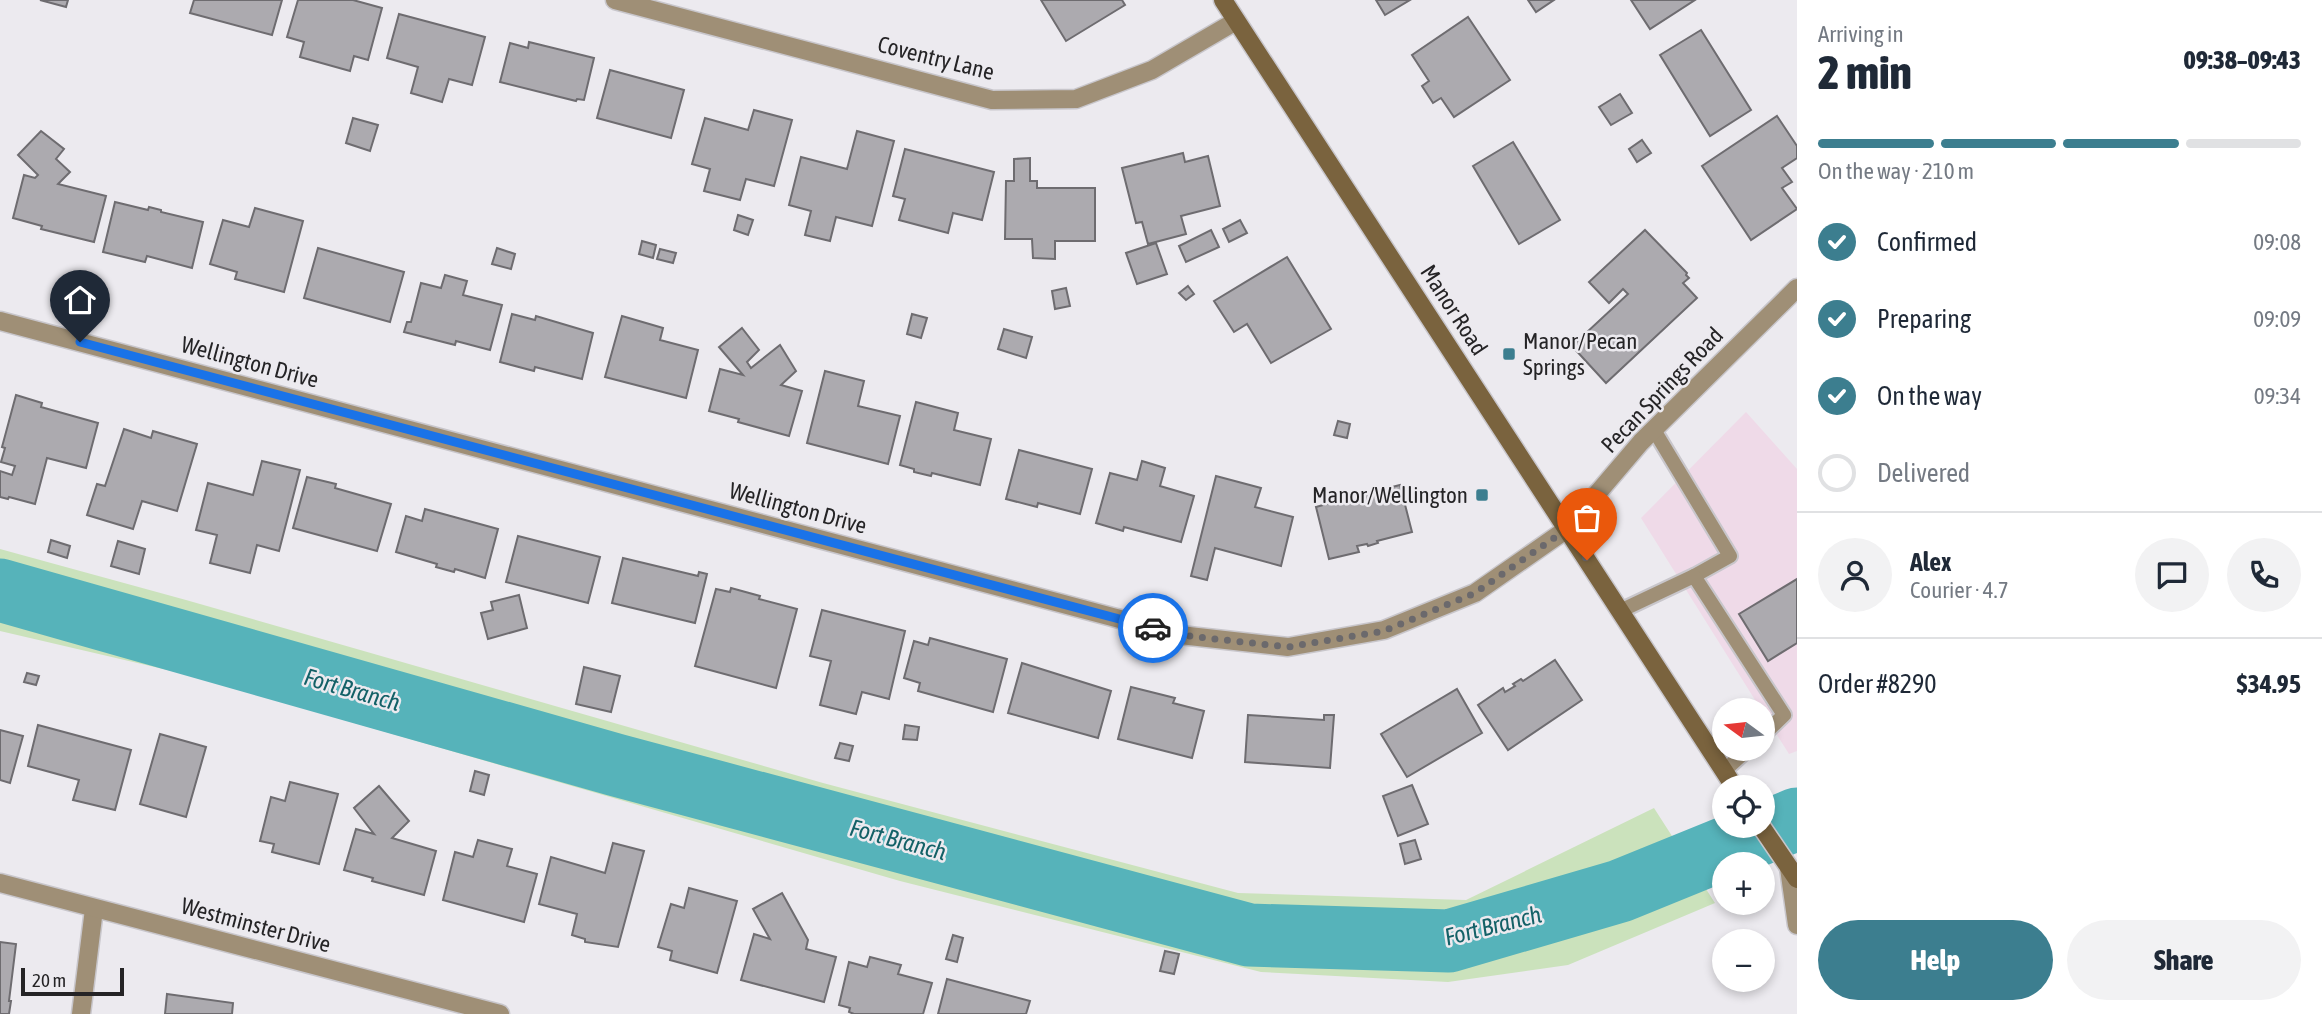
<!DOCTYPE html>
<meta charset="utf-8">
<style>
:root{--surface:#fff;--page:#f2f2f3;--text:#1f2937;--muted:#747a83;--line:#e0e1e3;--accent:#3c7e8f}
body{margin:0;font-family:"Asap Condensed",sans-serif;background:var(--page);color:var(--text);height:100vh;display:flex;flex-direction:column;font-size:26px;white-space:nowrap}
*{box-sizing:border-box;margin:0}
p{font-size:23px;color:var(--muted)}
.icon{flex:none;width:38px;height:38px;fill:none;stroke:currentColor;stroke-width:2;stroke-linecap:round;stroke-linejoin:round}
.map{position:relative;flex:1;overflow:hidden}
.sheet{display:flex;flex-direction:column;background:var(--surface);width:525px}
.sheet>*{flex:none}
.needle{width:46px;rotate:285deg}
.controls{position:absolute;left:1712px;top:698px;display:grid;gap:14px}
.controls a{display:grid;place-items:center;width:63px;height:63px;border-radius:50%;background:var(--surface);box-shadow:0 4px 10px #0003;font-size:35px}
.scale{position:absolute;left:21px;bottom:18px;width:103px;box-sizing:border-box;padding-left:7px;border:4px solid #252426;border-top:0;font-size:19px;line-height:24px;white-space:nowrap;color:#252426;-webkit-text-stroke:5px #eceaef;paint-order:stroke}
.pin{position:absolute;display:grid;place-items:center;width:60px;height:60px;color:#fff;margin:-72px -30px;border-radius:50% 50% 50% 0;rotate:-45deg;box-shadow:0 0 7px #0007}
.pin .icon{rotate:45deg}
.courier{position:absolute;display:grid;place-items:center;width:70px;height:70px;margin:-35px;border:5px solid #1a73e8;border-radius:50%;background:#fff;color:#222;box-shadow:0 2px 9px #0007}
.summary em{font-style:normal;font-weight:800}
.summary div{display:flex;flex-direction:column-reverse}
.summary{display:flex;align-items:center;justify-content:space-between;height:119px;padding:0 21px}
h1{font-size:46px;font-weight:800;line-height:52px}
.bar{display:grid;grid-template-columns:repeat(4,1fr);gap:10px 7px;align-content:center;height:84px;padding:0 21px}
.bar i{height:9px;border-radius:5px;background:var(--line)}
.bar .current{background:var(--accent)}
.bar p{grid-column:span 4}
.line{display:flex;align-items:center;gap:18px;padding:0 21px;border-top:2px solid var(--line)}
.line div{flex:1}
.round{display:grid;place-items:center;flex:none;width:74px;height:74px;border-radius:37px;background:var(--page)}
ol{padding:0 21px;list-style:none}
li{display:flex;align-items:center;gap:21px;height:77px}
li p{margin-inline-start:auto}
li .icon{padding:7px;border-radius:50%;background:var(--accent);color:#fff;stroke-width:4}
li:last-child{color:var(--muted)}
li i{width:38px;height:38px;border:4px solid var(--line);border-radius:50%}
.button{display:flex;gap:14px;margin-top:auto;padding:14px 21px}
.button a{flex:1;height:80px;border-radius:42px;background:var(--accent);color:#fff;font-size:28px;font-weight:800;line-height:80px;text-align:center}
.button a+a{background:var(--page);color:var(--text)}
main{display:flex;flex:1;min-height:0}
.map>svg:first-child{display:block}
</style>
<main>
<div class="map">
<svg width="1797" height="1014" viewBox="0 0 1797 1014">
<rect width="100%" height="100%" fill="#eceaef"/>
<path fill="#efdae8" d="M 1746,412 L 1797,469 L 1797,751 L 1789,754 L 1641,518 Z"/>
<path fill="#cbe2bc" d="M 0,549 L 186,600 L 823,783 L 1238,893 L 1466,900 L 1654,808 L 1715,903 L 1568,965 L 1448,982 L 1261,972 L 900,881 L 189,675 L 0,631 Z"/>
<g fill="none" stroke-linecap="round" stroke-linejoin="round">
<path stroke="#56b3ba" stroke-width="63" d="M 0,590 L 616,765 L 1249,935 L 1449,941 L 1620,891 L 1797,819"/>
</g>
<g fill="#acaaaf" stroke="#6e6c70" stroke-width="2">
<path d="M 40,0 L 68,0 L 66,7 Z"/>
<path d="M 194,0 L 282,0 L 272,35 L 190,13 Z"/>
<path d="M 298,0 L 353,0 L 382,8 L 368,60 L 354,56 L 350,71 L 300,57 L 304,42 L 287,37 Z"/>
<path d="M 1041,0 L 1122,0 L 1125,5 L 1066,41 Z"/>
<path d="M 1376,0 L 1410,0 L 1385,15 Z"/>
<path d="M 1528,0 L 1554,0 L 1536,12 Z"/>
<path d="M 1631,0 L 1695,0 L 1650,29 Z"/>
<path d="M 399,14 L 485,37 L 472,85 L 449,79 L 442,102 L 411,93 L 418,67 L 387,58 Z"/>
<path d="M 1468,17 L 1510,80 L 1454,117 L 1441,98 L 1433,103 L 1422,86 L 1429,81 L 1412,55 Z"/>
<path d="M 1701,30 L 1751,110 L 1710,136 L 1660,55 Z"/>
<path d="M 529,42 L 594,58 L 584,100 L 577,99 L 576,101 L 500,82 L 510,43 L 528,48 Z"/>
<path d="M 610,70 L 684,90 L 671,138 L 597,118 Z"/>
<path d="M 1620,94 L 1632,113 L 1611,125 L 1599,107 Z"/>
<path d="M 754,110 L 792,120 L 774,186 L 746,179 L 740,200 L 704,191 L 710,169 L 692,164 L 705,118 L 748,130 Z"/>
<path d="M 1777,116 L 1797,146 L 1797,158 L 1782,168 L 1792,182 L 1782,188 L 1797,209 L 1751,240 L 1702,166 Z"/>
<path d="M 353,118 L 378,125 L 370,151 L 346,143 Z"/>
<path d="M 41,131 L 64,149 L 56,159 L 70,172 L 58,184 L 106,196 L 94,242 L 41,229 L 42,226 L 13,218 L 24,175 L 35,178 L 38,175 L 18,155 Z"/>
<path d="M 857,131 L 894,141 L 872,226 L 836,217 L 830,241 L 805,235 L 811,211 L 789,205 L 801,157 L 847,169 Z"/>
<path d="M 1642,140 L 1651,153 L 1637,162 L 1629,149 Z"/>
<path d="M 1513,142 L 1560,220 L 1519,244 L 1473,166 Z"/>
<path d="M 905,149 L 994,172 L 982,220 L 953,213 L 948,233 L 899,220 L 905,199 L 893,196 Z"/>
<path d="M 1183,153 L 1185,162 L 1208,156 L 1220,206 L 1181,216 L 1186,234 L 1148,244 L 1142,222 L 1136,223 L 1122,168 Z"/>
<path d="M 1030,158 L 1030,181 L 1037,181 L 1037,188 L 1095,188 L 1095,241 L 1055,241 L 1055,259 L 1033,258 L 1032,239 L 1005,239 L 1006,181 L 1014,181 L 1014,159 Z"/>
<path d="M 115,202 L 148,210 L 149,207 L 161,210 L 161,212 L 203,222 L 192,268 L 147,256 L 145,262 L 103,252 Z"/>
<path d="M 255,208 L 303,221 L 284,292 L 235,279 L 237,272 L 210,264 L 223,220 L 249,227 Z"/>
<path d="M 738,215 L 753,220 L 748,235 L 734,230 Z"/>
<path d="M 1240,220 L 1247,233 L 1229,242 L 1223,229 Z"/>
<path d="M 1211,230 L 1219,247 L 1186,262 L 1179,246 Z"/>
<path d="M 1645,230 L 1687,273 L 1686,275 L 1689,278 L 1683,283 L 1697,298 L 1606,383 L 1572,346 L 1628,294 L 1623,289 L 1609,303 L 1589,282 Z"/>
<path d="M 642,241 L 656,245 L 653,258 L 639,254 Z"/>
<path d="M 1156,243 L 1167,274 L 1137,284 L 1126,253 Z"/>
<path d="M 318,248 L 404,272 L 390,322 L 304,298 Z"/>
<path d="M 497,248 L 515,254 L 511,269 L 492,264 Z"/>
<path d="M 660,249 L 676,253 L 673,263 L 657,259 Z"/>
<path d="M 1287,257 L 1331,329 L 1271,363 L 1247,324 L 1234,332 L 1214,301 Z"/>
<path d="M 445,275 L 467,281 L 463,295 L 502,305 L 490,350 L 456,341 L 455,345 L 404,332 L 407,322 L 411,322 L 421,283 L 441,288 Z"/>
<path d="M 1188,286 L 1194,294 L 1186,300 L 1179,293 Z"/>
<path d="M 1066,288 L 1070,306 L 1055,309 L 1052,291 Z"/>
<path d="M 512,314 L 535,320 L 536,316 L 593,333 L 582,379 L 535,367 L 534,371 L 500,362 Z"/>
<path d="M 912,314 L 927,318 L 921,338 L 907,334 Z"/>
<path d="M 622,316 L 663,328 L 660,340 L 698,350 L 686,398 L 605,377 Z"/>
<path d="M 742,328 L 759,350 L 747,362 L 751,368 L 780,345 L 796,371 L 781,385 L 802,391 L 789,436 L 738,422 L 739,419 L 709,411 L 720,369 L 743,375 L 719,347 Z"/>
<path d="M 1004,329 L 1032,337 L 1026,358 L 998,349 Z"/>
<path d="M 825,371 L 864,381 L 858,406 L 900,416 L 888,464 L 807,443 Z"/>
<path d="M 16,395 L 42,403 L 41,407 L 98,423 L 86,468 L 47,458 L 35,504 L 9,497 L 8,499 L 0,497 L 0,471 L 12,475 L 15,466 L 1,462 L 5,448 L 2,447 Z"/>
<path d="M 916,402 L 958,413 L 954,430 L 991,439 L 980,485 L 932,473 L 931,476 L 914,472 L 914,469 L 900,465 Z"/>
<path d="M 1338,421 L 1350,424 L 1347,438 L 1334,435 Z"/>
<path d="M 124,429 L 151,438 L 153,431 L 197,444 L 177,511 L 142,501 L 133,529 L 87,515 L 97,484 L 105,486 Z"/>
<path d="M 1019,450 L 1092,469 L 1080,514 L 1038,503 L 1037,507 L 1006,499 Z"/>
<path d="M 262,461 L 300,470 L 279,551 L 257,545 L 250,573 L 210,563 L 217,535 L 196,530 L 208,483 L 253,495 Z"/>
<path d="M 1142,461 L 1165,468 L 1160,486 L 1194,496 L 1181,542 L 1124,527 L 1123,531 L 1096,523 L 1110,473 L 1137,480 Z"/>
<path d="M 1216,476 L 1261,488 L 1255,507 L 1293,517 L 1281,566 L 1215,548 L 1207,580 L 1191,576 Z"/>
<path d="M 307,477 L 336,484 L 335,488 L 391,504 L 377,551 L 293,528 Z"/>
<path d="M 1400,485 L 1412,532 L 1377,541 L 1378,543 L 1368,546 L 1367,544 L 1357,546 L 1359,552 L 1329,559 L 1316,507 L 1341,500 L 1341,497 L 1356,496 Z"/>
<path d="M 425,509 L 498,529 L 485,578 L 455,569 L 454,572 L 436,567 L 437,564 L 396,552 L 406,516 L 422,521 Z"/>
<path d="M 518,536 L 600,557 L 588,603 L 506,582 Z"/>
<path d="M 51,540 L 70,546 L 67,558 L 48,552 Z"/>
<path d="M 118,541 L 145,549 L 139,574 L 111,566 Z"/>
<path d="M 623,558 L 698,576 L 699,572 L 707,574 L 695,623 L 612,603 Z"/>
<path d="M 1797,579 L 1797,643 L 1768,661 L 1739,614 Z"/>
<path d="M 731,588 L 760,596 L 759,599 L 797,609 L 776,688 L 695,666 L 716,589 L 730,592 Z"/>
<path d="M 519,595 L 527,628 L 488,639 L 481,613 L 493,610 L 491,602 Z"/>
<path d="M 822,610 L 905,631 L 889,699 L 862,692 L 856,714 L 820,705 L 831,661 L 810,656 Z"/>
<path d="M 930,638 L 1007,659 L 993,712 L 918,691 L 920,683 L 904,678 L 914,641 L 928,645 Z"/>
<path d="M 1555,660 L 1582,700 L 1508,750 L 1478,705 L 1503,688 L 1505,692 L 1515,686 L 1513,684 L 1521,679 L 1523,681 Z"/>
<path d="M 1022,663 L 1111,691 L 1098,738 L 1008,713 Z"/>
<path d="M 584,667 L 620,676 L 611,712 L 576,704 Z"/>
<path d="M 27,673 L 39,676 L 36,685 L 24,682 Z"/>
<path d="M 1131,687 L 1175,698 L 1173,703 L 1204,711 L 1192,758 L 1118,739 Z"/>
<path d="M 1457,689 L 1482,733 L 1407,777 L 1381,734 Z"/>
<path d="M 1248,715 L 1324,720 L 1324,715 L 1334,715 L 1330,768 L 1245,762 Z"/>
<path d="M 38,725 L 131,750 L 115,810 L 73,800 L 79,780 L 28,766 Z"/>
<path d="M 905,725 L 919,727 L 917,740 L 903,739 Z"/>
<path d="M 0,730 L 23,736 L 10,783 L 0,780 Z"/>
<path d="M 160,734 L 206,747 L 186,817 L 140,804 Z"/>
<path d="M 840,743 L 853,746 L 849,761 L 835,758 Z"/>
<path d="M 475,771 L 489,775 L 484,795 L 470,791 Z"/>
<path d="M 290,782 L 338,794 L 319,864 L 272,852 L 274,844 L 260,841 L 271,797 L 285,801 Z"/>
<path d="M 1412,785 L 1428,824 L 1398,836 L 1383,796 Z"/>
<path d="M 379,786 L 409,821 L 392,838 L 436,851 L 424,895 L 372,881 L 373,878 L 344,870 L 356,829 L 374,834 L 354,808 Z"/>
<path d="M 478,840 L 512,849 L 507,866 L 537,874 L 524,922 L 443,900 L 455,852 L 473,857 Z"/>
<path d="M 1415,840 L 1421,859 L 1405,864 L 1400,844 Z"/>
<path d="M 613,843 L 644,851 L 618,947 L 585,942 L 585,939 L 572,935 L 577,914 L 539,904 L 551,857 L 605,873 Z"/>
<path d="M 689,888 L 737,901 L 717,973 L 670,960 L 672,951 L 658,947 L 671,904 L 684,908 Z"/>
<path d="M 782,893 L 808,940 L 806,949 L 836,957 L 824,1002 L 741,980 L 754,934 L 770,939 L 753,909 Z"/>
<path d="M 953,935 L 963,938 L 957,962 L 946,959 Z"/>
<path d="M 0,942 L 16,944 L 9,1001 L 11,1001 L 9,1014 L 0,1014 Z"/>
<path d="M 1165,951 L 1179,954 L 1174,974 L 1160,971 Z"/>
<path d="M 870,957 L 901,965 L 898,974 L 932,983 L 923,1014 L 854,1014 L 849,1012 L 850,1008 L 839,1005 L 849,962 L 867,967 Z"/>
<path d="M 947,979 L 1030,1001 L 1026,1014 L 938,1014 Z"/>
<path d="M 167,994 L 233,1003 L 232,1014 L 165,1014 Z"/>
</g>
<g fill="none" stroke-linecap="round" stroke-linejoin="round">
<g stroke="#c8c6cb" stroke-width="18">
<g id="service">
<path d="M 1654,430 L 1730,556 L 1694,576"/>
<path d="M 1620,611 L 1694,576 L 1784,715 L 1762,736"/>
<path d="M 1724,771 L 1748,749"/>
</g>
</g>
<g stroke="#c8c6cb" stroke-width="21">
<g id="minor">
<path d="M 615,0 L 992,100 L 1076,99 L 1152,70 L 1236,21"/>
<path d="M 0,321 L 1180,635 L 1288,647 L 1384,630 L 1475,593 L 1567,529 L 1641,442 L 1797,288"/>
<path d="M 81,1014 L 94,909"/>
</g>
</g>
<g stroke="#c8c6cb" stroke-width="21">
<g id="tertiary">
<path d="M 1789,868 L 1797,925"/>
<path d="M 0,883 L 500,1014"/>
</g>
</g>
<g stroke="#c8c6cb" stroke-width="21">
<g id="secondary">
<path d="M 1223,0 L 1735,788"/>
<path d="M 1761,826 L 1797,879"/>
</g>
</g>
<use href="#service" stroke="#9f8f76" stroke-width="14"/>
<use href="#minor" stroke="#9f8f76" stroke-width="18"/>
<use href="#tertiary" stroke="#9f8f76" stroke-width="18"/>
<use href="#secondary" stroke="#7a633e" stroke-width="18"/>
</g>
<g fill="none" stroke-linecap="round" stroke-linejoin="round">
<path stroke="#6b696c" stroke-width="7" stroke-dasharray="0 12.6" d="M 1153,628 L 1180,635 L 1288,647 L 1384,631 L 1475,593 L 1567,529 L 1587,560"/>
<path stroke="#1a73e8" stroke-width="9" d="M 80,342 L 1153,628"/>
</g>
<g fill="#3c7e8f" stroke="#eceaef" stroke-width="2.5">
<rect x="1502" y="347" width="14" height="14" rx="3.5"/>
<rect x="1475" y="488" width="14" height="14" rx="3.5"/>
</g>
<g text-anchor="middle" stroke-width="5" stroke-linejoin="round" paint-order="stroke">
<g font-size="23" fill="#252426" stroke="#eceaef">
<text transform="translate(936 58) rotate(14)" y="8">Coventry Lane</text>
<text transform="translate(1454 310) rotate(57)" y="8">Manor Road</text>
<text transform="translate(250 362) rotate(15)" y="8">Wellington Drive</text>
<text transform="translate(1662 390) rotate(-46)" y="8">Pecan Springs Road</text>
<text transform="translate(798 508) rotate(15)" y="8">Wellington Drive</text>
<text transform="translate(256 925) rotate(15)" y="8">Westminster Drive</text>
</g>
<g font-size="23" fill="#252426" stroke="#eceaef" text-anchor="start">
<text x="1523" y="349">Manor/Pecan<tspan x="1523" dy="26">Springs</tspan></text>
<text x="1468" y="503" text-anchor="end">Manor/Wellington</text>
</g>
<g font-size="24" font-style="italic" fill="#136167" stroke="#eceaef">
<text transform="translate(352 690) rotate(16)" y="8">Fort Branch</text>
<text transform="translate(898 840) rotate(15)" y="8">Fort Branch</text>
<text transform="translate(1493 926) rotate(-14)" y="8">Fort Branch</text>
</g>
</g>
</svg>
<div class="controls">
<a><svg class="needle" viewBox="-14 -14 28 28"><path d="M0-13l5 13h-10z" fill="#e53935"/><path d="M0 13l5-13h-10z" fill="#747a83"/></svg></a>
<a><svg class="icon" aria-label="locate" viewBox="0 0 24 24"><circle cx="12" cy="12" r="6"/><path d="M12 2v4M12 18v4M2 12h4M18 12h4"/></svg></a>
<a>+</a>
<a>−</a>
</div>
<div class="scale">20 m</div>
<div class="pin" style="left:1587px;top:560px;background:#ea580c"><svg class="icon" aria-label="bag" viewBox="0 0 24 24"><path d="M5 8h14l-1 12H6zM9 8a3 3 0 0 1 6 0"/></svg></div>
<div class="pin" style="left:80px;top:342px;background:#1f2937"><svg class="icon" aria-label="home" viewBox="0 0 24 24"><path d="M3 11l9-7 9 7M6 9v11h12V9"/></svg></div>
<div class="courier" style="left:1153px;top:628px"><svg class="icon" aria-label="car" viewBox="0 0 24 24"><path d="M5 17H2v-5l4-1 3-4h7l3 4 3 1v5h-3M9 17h6M6 11h13"/><circle cx="7" cy="17" r="2"/><circle cx="17" cy="17" r="2"/></svg></div>
</div>
<section class="sheet">
<div class="summary"><div><h1>2 min</h1><p>Arriving in</p></div><em>09:38–09:43</em></div>
<div class="bar"><i class="current"></i><i class="current"></i><i class="current"></i><i></i><p>On the way · 210 m</p></div>
<ol>
<li><svg class="icon" aria-label="check" viewBox="0 0 24 24"><path d="M5 12l5 5 9-10"/></svg>Confirmed<p>09:08</p></li>
<li><svg class="icon" aria-label="check" viewBox="0 0 24 24"><path d="M5 12l5 5 9-10"/></svg>Preparing<p>09:09</p></li>
<li><svg class="icon" aria-label="check" viewBox="0 0 24 24"><path d="M5 12l5 5 9-10"/></svg>On the way<p>09:34</p></li>
<li><i></i>Delivered</li>
</ol>
<div class="line" style="height:126px"><a class="round"><svg class="icon" aria-label="person" viewBox="0 0 24 24"><circle cx="12" cy="8" r="4"/><path d="M4 21q1-7 8-7t8 7"/></svg></a><div><b>Alex</b><p>Courier · 4.7</p></div><a class="round"><svg class="icon" aria-label="chat" viewBox="0 0 24 24"><path d="M4 5h16v11H9l-5 4z"/></svg></a><a class="round"><svg class="icon" aria-label="phone" viewBox="0 0 24 24"><path d="M5 4h4l2 5-3 2q2 4 5 5l2-3 5 2v4C11 20 4 13 5 4z"/></svg></a></div>
<div class="line" style="height:91px"><div>Order #8290</div><b>$34.95</b></div>
<div class="button"><a>Help</a><a>Share</a></div>
</section>
</main>
